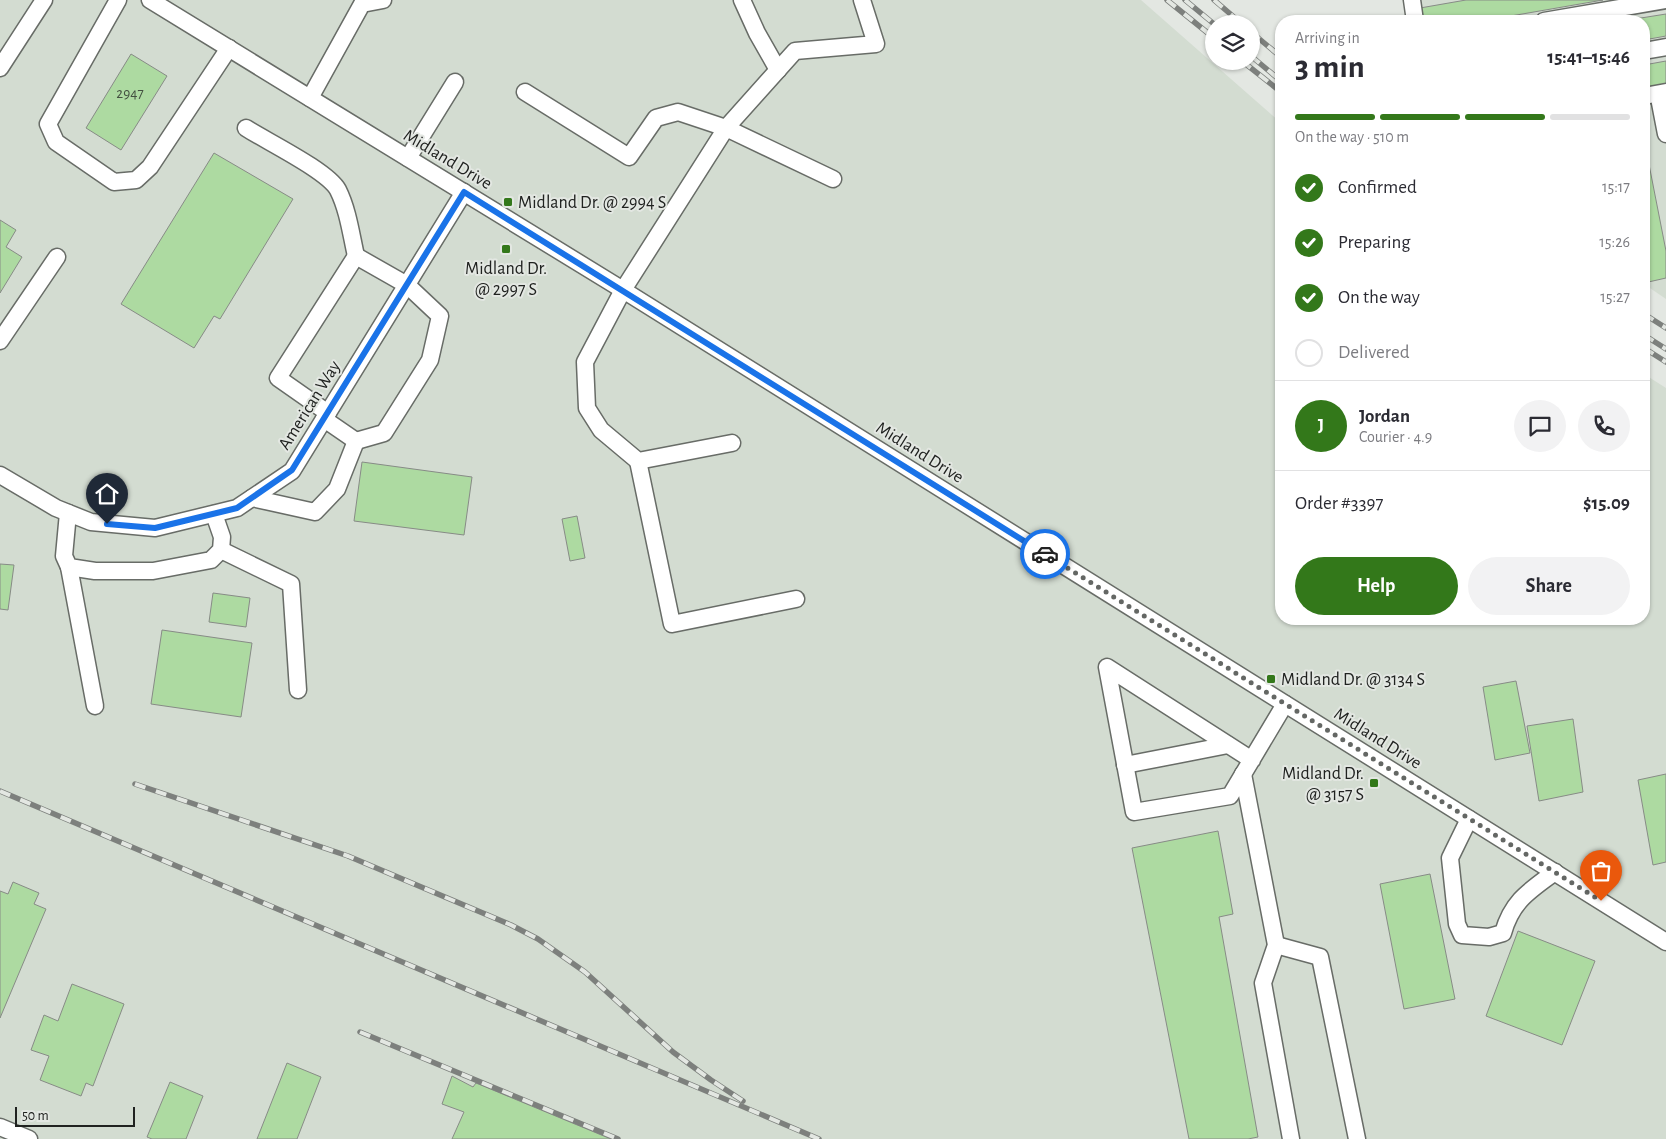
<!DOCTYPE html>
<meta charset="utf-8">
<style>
:root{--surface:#fff;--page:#f2f2f3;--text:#2b2b33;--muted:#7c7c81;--line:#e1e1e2;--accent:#33781a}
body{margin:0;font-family:"Alegreya Sans",sans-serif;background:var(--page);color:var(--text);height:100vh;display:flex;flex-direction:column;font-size:19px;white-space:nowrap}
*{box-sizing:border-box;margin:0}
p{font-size:16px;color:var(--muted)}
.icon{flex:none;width:28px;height:28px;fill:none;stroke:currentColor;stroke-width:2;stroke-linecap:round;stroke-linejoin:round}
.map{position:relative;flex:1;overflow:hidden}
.panel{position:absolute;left:1275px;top:15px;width:375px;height:610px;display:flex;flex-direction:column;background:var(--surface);border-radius:20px;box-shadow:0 1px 4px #0004}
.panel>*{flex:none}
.tools{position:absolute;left:1205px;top:15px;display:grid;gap:10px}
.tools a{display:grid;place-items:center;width:55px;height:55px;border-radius:50%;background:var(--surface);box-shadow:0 1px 4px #0004;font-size:25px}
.scale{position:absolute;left:15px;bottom:12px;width:120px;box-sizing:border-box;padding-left:5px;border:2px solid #202220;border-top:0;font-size:14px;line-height:18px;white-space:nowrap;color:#202220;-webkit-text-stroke:4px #e3e7e2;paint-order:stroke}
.pin{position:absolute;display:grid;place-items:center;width:42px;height:42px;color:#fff;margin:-51px -21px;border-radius:50% 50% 50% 0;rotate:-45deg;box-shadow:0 0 5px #0007}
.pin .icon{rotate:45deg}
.courier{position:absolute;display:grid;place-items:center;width:50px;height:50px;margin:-25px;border:4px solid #1a73e8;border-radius:50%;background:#fff;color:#222;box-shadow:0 1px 6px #0007}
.overview em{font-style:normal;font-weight:700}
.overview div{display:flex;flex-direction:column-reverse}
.overview{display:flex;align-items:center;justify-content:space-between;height:85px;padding:0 20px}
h1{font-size:32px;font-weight:700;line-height:38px}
.bar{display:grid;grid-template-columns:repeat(4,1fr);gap:8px 5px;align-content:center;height:60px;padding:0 20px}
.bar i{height:6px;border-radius:4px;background:var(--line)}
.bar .active{background:var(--accent)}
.bar p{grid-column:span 4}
.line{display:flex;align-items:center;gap:12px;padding:0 20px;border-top:1px solid var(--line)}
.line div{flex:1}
.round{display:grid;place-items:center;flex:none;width:52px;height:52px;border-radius:26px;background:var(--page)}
ol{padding:0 20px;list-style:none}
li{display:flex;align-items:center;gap:15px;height:55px}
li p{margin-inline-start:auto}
li .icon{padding:5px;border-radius:50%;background:var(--accent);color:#fff;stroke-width:4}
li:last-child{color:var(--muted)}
li i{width:28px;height:28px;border:2px solid var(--line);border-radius:50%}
.button{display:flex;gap:10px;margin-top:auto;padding:10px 20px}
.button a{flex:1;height:58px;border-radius:30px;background:var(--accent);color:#fff;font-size:20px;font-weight:700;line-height:58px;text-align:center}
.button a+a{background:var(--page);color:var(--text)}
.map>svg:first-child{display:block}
</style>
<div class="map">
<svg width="1666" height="1139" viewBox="0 0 1666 1139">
<rect width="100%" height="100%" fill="#e3e7e2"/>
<g fill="#d3dcd1">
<path d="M 0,0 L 1141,0 L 1281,123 L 1281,619 L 1644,619 L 1644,374 L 1666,388 L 1666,1139 L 0,1139 Z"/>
<path d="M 1403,0 L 1666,0 L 1666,299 L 1644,284 L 1644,21 L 1407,21 Z"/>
</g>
<g fill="#addaa1" stroke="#878b86">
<path d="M 1466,0 L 1603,0 L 1482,21 L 1423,21 L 1420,8 Z"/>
<path d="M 1666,14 L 1666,36 L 1644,40 L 1644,21 L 1622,21 Z"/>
<path d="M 131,54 L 167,76 L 121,150 L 86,128 Z"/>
<path d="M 1666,61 L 1666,84 L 1644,88 L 1644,65 Z"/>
<path d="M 1644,139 L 1666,251 L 1666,278 L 1644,283 Z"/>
<path d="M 214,153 L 293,199 L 220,319 L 214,316 L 194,348 L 121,304 Z"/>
<path d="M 0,220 L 16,230 L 6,247 L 22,257 L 0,293 Z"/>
<path d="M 362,462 L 472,477 L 464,535 L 354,521 Z"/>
<path d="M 577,516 L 585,558 L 570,561 L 562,519 Z"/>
<path d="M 0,564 L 14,565 L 8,610 L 0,609 Z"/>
<path d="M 213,593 L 250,598 L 246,627 L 209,622 Z"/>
<path d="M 162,630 L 252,643 L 241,717 L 151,704 Z"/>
<path d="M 1516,681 L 1530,753 L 1495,760 L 1483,687 Z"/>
<path d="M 1573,719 L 1583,792 L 1539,801 L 1527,726 Z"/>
<path d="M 1666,774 L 1666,862 L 1653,865 L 1638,780 Z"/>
<path d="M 1218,831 L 1233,914 L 1219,917 L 1258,1137 L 1248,1139 L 1189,1139 L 1132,848 Z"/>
<path d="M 1430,874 L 1455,999 L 1404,1009 L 1380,884 Z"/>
<path d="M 13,882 L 39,893 L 34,904 L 46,909 L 0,1018 L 0,891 L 8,894 Z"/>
<path d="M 1518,931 L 1595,961 L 1562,1045 L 1486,1016 Z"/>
<path d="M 72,984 L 124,1004 L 93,1086 L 86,1083 L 81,1096 L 40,1080 L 49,1056 L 31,1050 L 44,1015 L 58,1021 Z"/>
<path d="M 287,1063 L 321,1077 L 297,1139 L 257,1139 Z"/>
<path d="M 452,1076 L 473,1087 L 476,1083 L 611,1139 L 452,1139 L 464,1112 L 442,1104 Z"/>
<path d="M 170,1082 L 203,1096 L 186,1139 L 152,1139 L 147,1137 Z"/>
</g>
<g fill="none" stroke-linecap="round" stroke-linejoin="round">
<g stroke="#686c67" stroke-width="19">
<g id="minor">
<path d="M 118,0 L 48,124 L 56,142 L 114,182 L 136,180 L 150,167 L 229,48"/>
<path d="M 150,0 L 623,290 L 1666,942"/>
<path d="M 742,0 L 757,33 L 778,70"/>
<path d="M 1412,0 L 1415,21"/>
<path d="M 1544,21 L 1666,0"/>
<path d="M 1644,51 L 1666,47"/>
<path d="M 0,68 L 44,0"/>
<path d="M 525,92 L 629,157 L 656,118 L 678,112 L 726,128 L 833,179"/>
<path d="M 1644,96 L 1666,92"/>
<path d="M 310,98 L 362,4 L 383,0"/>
<path d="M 1666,102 L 1660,103 L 1666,134"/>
<path d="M 246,128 C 266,141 328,171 338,190 C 348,210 351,234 356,256"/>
<path d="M 408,158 L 455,82"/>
<path d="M 0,341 L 57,257"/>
<path d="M 324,419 L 356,441 L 384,433 L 430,360 L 440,316 L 407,285 L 356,256 L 278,378 L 328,413"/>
<path d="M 732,443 L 638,461 L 601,430 L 587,408 L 585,362 L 623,290 L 726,128 L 795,51 L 876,44 L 862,0"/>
<path d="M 638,461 L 672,624 L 796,599"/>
<path d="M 0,475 L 56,508 L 91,522 L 155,528 L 237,508 L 292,471 L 464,192"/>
<path d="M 252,498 L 315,512 L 337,489 L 356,441"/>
<path d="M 68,513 L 64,556 L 69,567 L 95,571 L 153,571 L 211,560 L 221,550 L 222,537 L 214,514"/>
<path d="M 221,550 L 291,584 L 298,690"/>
<path d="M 69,567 L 95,706"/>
<path d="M 1252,760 L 1107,667 L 1134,812 L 1230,796 L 1285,704"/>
<path d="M 1125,765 L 1228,745"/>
<path d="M 1243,774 L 1276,945 L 1263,983 L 1291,1139"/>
<path d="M 1469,819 L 1450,858 L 1457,924 L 1462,935 L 1489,937 L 1503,933 C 1512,901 1529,891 1555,872"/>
<path d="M 1276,945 L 1320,957 L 1357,1139"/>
<path d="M 0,1127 L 29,1139"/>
</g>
</g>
<use href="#minor" stroke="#fff" stroke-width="16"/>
<g stroke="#7d807d" stroke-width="5.5">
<g id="rail">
<path d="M 1167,0 L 1214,38"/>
<path d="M 1185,0 L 1214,24"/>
<path d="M 1214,0 L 1242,24"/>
<path d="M 1251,32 L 1281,57"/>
<path d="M 1251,56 L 1281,81"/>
<path d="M 1242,61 L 1281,92"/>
<path d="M 1644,314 L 1666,328"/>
<path d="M 1644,335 L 1666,349"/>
<path d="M 1644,348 L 1666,362"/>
<path d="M 135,784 L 348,856 L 511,925 L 538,939 L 585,972 L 673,1052 L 711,1080 L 743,1101"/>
<path d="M 0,791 L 819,1139"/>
<path d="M 360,1032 L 618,1139"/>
</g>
</g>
<use href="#rail" stroke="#e3e7e2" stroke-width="4" stroke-dasharray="11" stroke-linecap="butt"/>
</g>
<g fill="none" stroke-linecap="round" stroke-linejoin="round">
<path stroke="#646764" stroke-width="5" stroke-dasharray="0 9" d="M 1045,554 L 1601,901"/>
<path stroke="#1a73e8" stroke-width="6" d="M 107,524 L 155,528 L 237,508 L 292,470 L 464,192 L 1045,554"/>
</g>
<g fill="#33781a" stroke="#e3e7e2" stroke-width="2">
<rect x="503" y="197" width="10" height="10" rx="2.5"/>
<rect x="501" y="244" width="10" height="10" rx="2.5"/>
<rect x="1266" y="674" width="10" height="10" rx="2.5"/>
<rect x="1369" y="778" width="10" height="10" rx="2.5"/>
</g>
<g text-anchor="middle" stroke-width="4" stroke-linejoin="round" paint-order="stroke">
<g font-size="15" fill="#435040">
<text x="130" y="98">2947</text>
</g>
<g font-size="18" fill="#202220" stroke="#e3e7e2">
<text transform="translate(448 159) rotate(31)" y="6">Midland Drive</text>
<text transform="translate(309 405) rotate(-58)" y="6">American Way</text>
<text transform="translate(920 452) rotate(32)" y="6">Midland Drive</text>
<text transform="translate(1378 738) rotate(32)" y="6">Midland Drive</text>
</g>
<g font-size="18" fill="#202220" stroke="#e3e7e2" text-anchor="start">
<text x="518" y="208">Midland Dr. @ 2994 S</text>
<text x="506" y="274" text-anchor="middle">Midland Dr.<tspan x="506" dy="21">@ 2997 S</tspan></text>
<text x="1281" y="685">Midland Dr. @ 3134 S</text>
<text x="1364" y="779" text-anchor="end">Midland Dr.<tspan x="1364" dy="21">@ 3157 S</tspan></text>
</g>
</g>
</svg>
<div class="tools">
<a><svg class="icon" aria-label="layers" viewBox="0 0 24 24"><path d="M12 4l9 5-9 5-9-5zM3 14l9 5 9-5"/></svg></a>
</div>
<div class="scale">50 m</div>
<div class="pin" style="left:1601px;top:901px;background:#ea580c"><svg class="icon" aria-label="bag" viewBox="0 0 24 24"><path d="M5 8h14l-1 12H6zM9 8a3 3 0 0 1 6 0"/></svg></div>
<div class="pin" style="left:107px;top:524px;background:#1f2937"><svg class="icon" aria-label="home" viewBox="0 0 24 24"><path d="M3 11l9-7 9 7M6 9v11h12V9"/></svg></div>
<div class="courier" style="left:1045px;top:554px"><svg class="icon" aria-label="car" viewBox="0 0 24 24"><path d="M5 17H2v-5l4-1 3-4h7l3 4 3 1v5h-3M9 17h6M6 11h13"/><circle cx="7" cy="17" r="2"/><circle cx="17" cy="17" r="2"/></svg></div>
<section class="panel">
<div class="overview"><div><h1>3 min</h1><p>Arriving in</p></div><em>15:41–15:46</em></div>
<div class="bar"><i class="active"></i><i class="active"></i><i class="active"></i><i></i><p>On the way · 510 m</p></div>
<ol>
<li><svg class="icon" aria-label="check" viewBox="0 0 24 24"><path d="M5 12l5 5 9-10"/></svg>Confirmed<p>15:17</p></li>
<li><svg class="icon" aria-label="check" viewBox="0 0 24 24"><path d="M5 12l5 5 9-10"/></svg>Preparing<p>15:26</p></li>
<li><svg class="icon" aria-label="check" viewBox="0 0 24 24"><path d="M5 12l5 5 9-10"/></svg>On the way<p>15:27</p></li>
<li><i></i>Delivered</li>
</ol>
<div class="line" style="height:90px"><b class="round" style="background:var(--accent);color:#fff">J</b><div><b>Jordan</b><p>Courier · 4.9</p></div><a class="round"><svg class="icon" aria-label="chat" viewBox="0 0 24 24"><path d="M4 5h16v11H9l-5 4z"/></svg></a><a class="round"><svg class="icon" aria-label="phone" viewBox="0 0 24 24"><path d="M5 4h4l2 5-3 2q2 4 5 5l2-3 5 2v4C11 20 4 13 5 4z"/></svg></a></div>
<div class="line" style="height:65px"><div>Order #3397</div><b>$15.09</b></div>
<div class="button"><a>Help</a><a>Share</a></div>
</section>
</div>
